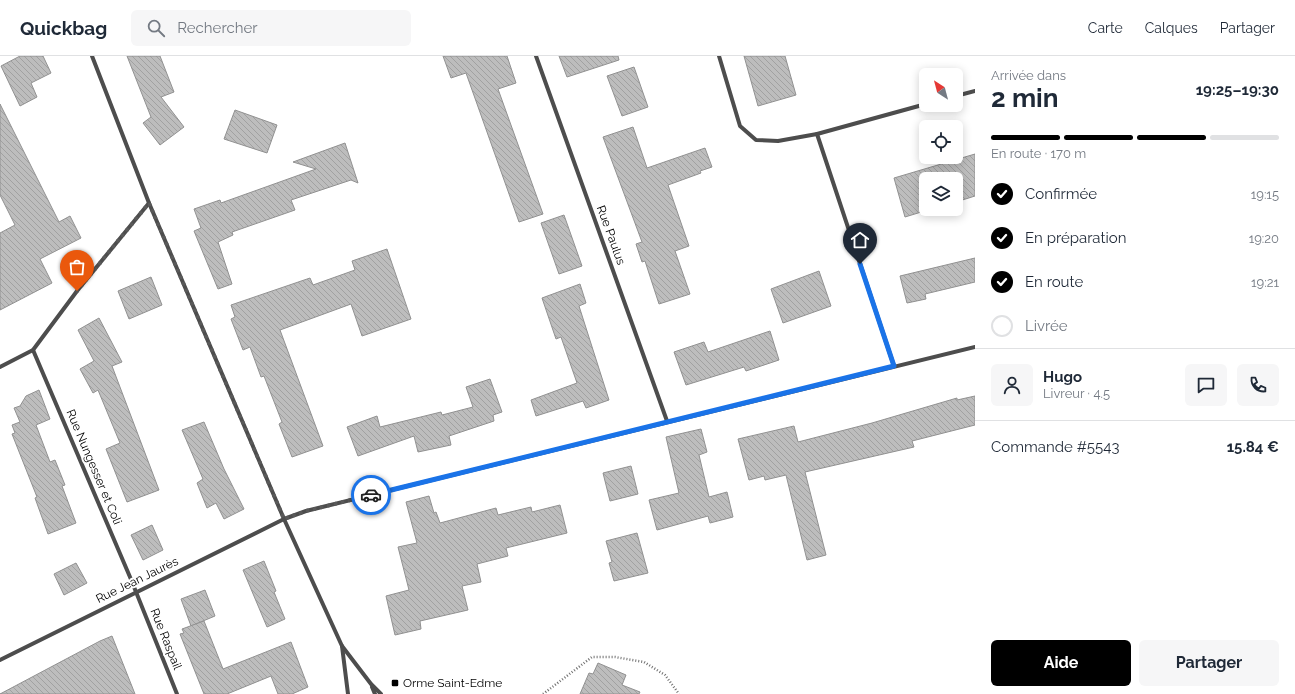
<!DOCTYPE html>
<html lang="fr">
<meta charset="utf-8">
<style>
:root{--surface:#fff;--page:#f6f6f7;--text:#1f2937;--muted:#747a83;--line:#e0e1e3;--accent:#000}
body{margin:0;font-family:Raleway,sans-serif;background:var(--page);color:var(--text);height:100vh;display:flex;flex-direction:column;font-size:15px;white-space:nowrap}
*{box-sizing:border-box;margin:0}
p{font-size:13px;color:var(--muted)}
.icon{flex:none;width:22px;height:22px;fill:none;stroke:currentColor;stroke-width:2;stroke-linecap:round;stroke-linejoin:round}
.map{position:relative;flex:1;overflow:hidden}
.details{display:flex;flex-direction:column;background:var(--surface);width:320px}
.details>*{flex:none}
.needle{width:26px;rotate:324deg}
.fabs{position:absolute;left:919px;top:12px;display:grid;gap:8px}
.fabs a{display:grid;place-items:center;width:44px;height:44px;border-radius:6px;background:var(--surface);box-shadow:0 2px 10px #0003;font-size:20px}
.pin{position:absolute;display:grid;place-items:center;width:34px;height:34px;color:#fff;margin:-41px -17px;border-radius:50% 50% 50% 0;rotate:-45deg;box-shadow:0 0 4px #0007}
.pin .icon{rotate:45deg}
.courier{position:absolute;display:grid;place-items:center;width:40px;height:40px;margin:-20px;border:3px solid #1a73e8;border-radius:50%;background:#fff;color:#222;box-shadow:0 1px 5px #0007}
.summary em{font-style:normal;font-weight:700}
.summary div{display:flex;flex-direction:column-reverse}
.summary{display:flex;align-items:center;justify-content:space-between;height:68px;padding:0 16px}
h1{font-size:26px;font-weight:700;line-height:30px}
.bar{display:grid;grid-template-columns:repeat(4,1fr);gap:6px 4px;align-content:center;height:48px;padding:0 16px}
.bar i{height:5px;border-radius:3px;background:var(--line)}
.bar .selected{background:var(--accent)}
.bar p{grid-column:span 4}
.line{display:flex;align-items:center;gap:10px;padding:0 16px;border-top:1px solid var(--line)}
.line div{flex:1}
.round{display:grid;place-items:center;flex:none;width:42px;height:42px;border-radius:6px;background:var(--page)}
ol{padding:0 16px;list-style:none}
li{display:flex;align-items:center;gap:12px;height:44px}
li p{margin-inline-start:auto}
li .icon{padding:4px;border-radius:50%;background:var(--accent);color:#fff;stroke-width:4}
li:last-child{color:var(--muted)}
li i{width:22px;height:22px;border:2px solid var(--line);border-radius:50%}
.action{display:flex;gap:8px;margin-top:auto;padding:8px 16px}
.action a{flex:1;height:46px;border-radius:6px;background:var(--accent);color:#fff;font-size:16px;font-weight:700;line-height:46px;text-align:center}
.action a+a{background:var(--page);color:var(--text)}
header{display:flex;align-items:center;gap:24px;box-sizing:border-box;height:56px;padding:0 20px;background:var(--surface);border-bottom:1px solid var(--line)}
header strong{font-size:19px}
nav{display:flex;gap:22px;margin-inline-start:auto;font-size:14px}
.search{width:280px;height:36px;background:var(--page);display:flex;align-items:center;gap:10px;box-sizing:border-box;padding:0 14px;border-radius:6px;color:var(--muted);font-size:15px}
main{display:flex;flex:1;min-height:0}
.map>svg:first-child{display:block}
</style>
<header>
<strong>Quickbag</strong>
<div class="search"><svg class="icon" aria-label="search" viewBox="0 0 24 24"><circle cx="10" cy="10" r="6"/><path d="M15 15l6 6"/></svg>Rechercher</div>
<nav><a>Carte</a><a>Calques</a><a>Partager</a></nav>
</header>
<main>
<div class="map">
<svg width="975" height="638" viewBox="0 0 975 638">
<defs>
<pattern id="building-back-hatch" width="6" height="6" patternUnits="userSpaceOnUse"><rect width="6" height="6" fill="#bdbdbd"/><path d="M-1 5l2 2M0 0l6 6M5-1l2 2" fill="none" stroke="#a1a1a1"/></pattern>
</defs>
<rect width="100%" height="100%" fill="#fff"/>
<g fill="url(#building-back-hatch)" stroke="#919191">
<path d="M 20,0 L 43,0 L 51,17 L 31,27 L 37,41 L 20,50 L 1,10 Z"/>
<path d="M 127,0 L 160,0 L 174,36 L 161,41 L 184,71 L 160,89 L 143,67 L 151,61 Z"/>
<path d="M 443,0 L 507,0 L 516,27 L 498,33 L 543,158 L 519,166 L 466,17 L 451,22 Z"/>
<path d="M 559,0 L 618,0 L 619,4 L 567,21 Z"/>
<path d="M 744,0 L 785,0 L 796,39 L 758,50 Z"/>
<path d="M 634,11 L 648,51 L 622,60 L 607,20 Z"/>
<path d="M 0,48 L 59,166 L 70,160 L 81,182 L 40,203 L 52,227 L 0,254 L 0,177 L 15,169 L 0,139 Z"/>
<path d="M 235,54 L 277,69 L 267,97 L 224,83 Z"/>
<path d="M 633,71 L 647,112 L 705,92 L 712,111 L 700,115 L 701,117 L 668,129 L 689,190 L 675,195 L 690,238 L 659,248 L 645,205 L 642,206 L 636,188 L 642,186 L 603,81 Z"/>
<path d="M 345,87 L 358,127 L 351,124 L 291,144 L 295,154 L 232,176 L 233,179 L 218,186 L 232,228 L 218,233 L 194,175 L 201,172 L 194,153 L 220,144 L 221,147 L 316,113 L 293,106 Z"/>
<path d="M 975,98 L 975,140 L 956,146 L 956,123 L 926,123 L 926,153 L 931,153 L 905,161 L 894,122 Z"/>
<path d="M 564,159 L 582,210 L 559,218 L 541,167 Z"/>
<path d="M 387,193 L 411,263 L 362,280 L 351,248 L 280,274 L 323,390 L 292,401 L 279,368 L 282,366 L 264,320 L 261,321 L 250,291 L 243,294 L 231,263 L 235,261 L 231,249 L 310,222 L 313,229 L 355,214 L 352,205 Z"/>
<path d="M 975,202 L 975,226 L 925,238 L 926,243 L 907,247 L 900,220 Z"/>
<path d="M 819,215 L 831,250 L 783,267 L 771,233 Z"/>
<path d="M 151,221 L 162,249 L 129,263 L 118,235 Z"/>
<path d="M 580,228 L 586,247 L 579,250 L 609,344 L 586,352 L 583,345 L 536,360 L 531,344 L 577,327 L 561,281 L 556,283 L 542,242 Z"/>
<path d="M 99,262 L 122,306 L 112,310 L 159,434 L 127,446 L 106,393 L 120,387 L 98,334 L 93,337 L 80,313 L 94,305 L 78,274 Z"/>
<path d="M 770,275 L 779,304 L 746,315 L 744,311 L 686,329 L 674,296 L 704,286 L 708,296 Z"/>
<path d="M 490,323 L 502,356 L 493,359 L 494,365 L 449,380 L 451,389 L 418,396 L 414,380 L 358,400 L 347,371 L 377,360 L 380,371 L 441,356 L 442,359 L 473,351 L 466,331 Z"/>
<path d="M 39,334 L 50,363 L 36,369 L 50,406 L 55,404 L 65,429 L 62,430 L 76,467 L 48,478 L 35,442 L 37,441 L 12,378 L 15,377 L 12,369 L 20,366 L 14,352 L 20,350 L 26,340 Z"/>
<path d="M 975,340 L 975,369 L 912,385 L 914,391 L 805,416 L 826,499 L 807,504 L 786,419 L 765,424 L 764,420 L 749,424 L 738,383 L 794,370 L 798,386 L 872,367 L 957,342 L 957,344 Z"/>
<path d="M 204,366 L 224,413 L 244,453 L 224,463 L 216,447 L 207,452 L 197,427 L 203,423 L 182,374 Z"/>
<path d="M 701,373 L 707,396 L 699,399 L 709,441 L 727,436 L 733,461 L 710,467 L 708,460 L 657,474 L 649,444 L 679,437 L 666,381 Z"/>
<path d="M 631,410 L 638,438 L 610,445 L 603,417 Z"/>
<path d="M 429,440 L 434,457 L 436,456 L 440,467 L 496,452 L 498,459 L 531,451 L 532,456 L 560,449 L 567,477 L 506,492 L 508,500 L 477,508 L 481,526 L 462,530 L 468,554 L 420,565 L 421,573 L 395,579 L 386,540 L 409,534 L 398,491 L 417,487 L 406,446 Z"/>
<path d="M 152,469 L 163,494 L 143,504 L 131,479 Z"/>
<path d="M 637,477 L 648,517 L 614,525 L 609,507 L 612,506 L 606,485 Z"/>
<path d="M 264,505 L 276,535 L 274,536 L 285,563 L 267,571 L 243,514 Z"/>
<path d="M 76,507 L 87,527 L 64,539 L 54,518 Z"/>
<path d="M 205,534 L 215,560 L 191,570 L 181,543 Z"/>
<path d="M 204,565 L 223,613 L 291,586 L 308,631 L 292,638 L 278,638 L 271,620 L 227,638 L 204,638 L 180,578 L 184,577 L 182,573 Z"/>
<path d="M 112,580 L 135,638 L 0,638 L 100,585 Z"/>
<path d="M 598,607 L 626,619 L 622,629 L 640,636 L 639,638 L 580,638 L 589,617 L 593,618 Z"/>
</g>
<g fill="none" stroke-linecap="round" stroke-linejoin="round">
<path stroke="#6f6f6f" stroke-width="2.5" stroke-dasharray="1 2" stroke-linecap="butt" d="M 543,638 L 592,601 L 615,601 L 644,606 L 665,619 L 679,638"/>
<g stroke="#4d4d4d" stroke-width="4">
<path d="M 92,0 L 149,147 L 284,463 L 342,590 L 371,628 L 381,638"/>
<path d="M 536,0 L 667,365"/>
<path d="M 719,0 L 740,70 L 756,84 L 778,85 L 817,78"/>
<path d="M 956,40 L 975,35"/>
<path d="M 33,294 L 130,521 L 177,638"/>
<path d="M 894,310 L 817,78 L 926,48"/>
<path d="M 0,311 L 33,294 L 77,235 L 149,147"/>
<path d="M 342,590 L 348,638"/>
<path d="M 0,604 L 284,463 L 306,455 L 975,291"/>
<path d="M 372,631 L 375,638"/>
</g>
</g>
<g fill="none" stroke-linecap="round" stroke-linejoin="round">
<path stroke="#595959" stroke-width="4" stroke-dasharray="0 7.2" d="M 77,235 L 149,147 L 284,463 L 306,455 L 371,439"/>
<path stroke="#1a73e8" stroke-width="5" d="M 371,439 L 894,310 L 860,208"/>
</g>
<rect fill="#000" stroke="#fff" stroke-width="1.5" x="391" y="623" width="8" height="8" rx="2"/>
<g text-anchor="middle" stroke-width="4" stroke-linejoin="round" paint-order="stroke">
<g font-size="12" fill="#000" stroke="#fff">
<text transform="translate(611 179) rotate(70)" y="4">Rue Paulus</text>
<text transform="translate(94 411) rotate(67)" y="4">Rue Nungesser et Coli</text>
<text transform="translate(137 524) rotate(-26)" y="4">Rue Jean Jaurès</text>
<text transform="translate(166 583) rotate(68)" y="4">Rue Raspail</text>
</g>
<g font-size="12" fill="#000" stroke="#fff" text-anchor="start">
<text x="403" y="631">Orme Saint-Edme</text>
</g>
</g>
</svg>
<div class="fabs">
<a><svg class="needle" viewBox="-14 -14 28 28"><path d="M0-13l5 13h-10z" fill="#e53935"/><path d="M0 13l5-13h-10z" fill="#747a83"/></svg></a>
<a><svg class="icon" aria-label="locate" viewBox="0 0 24 24"><circle cx="12" cy="12" r="6"/><path d="M12 2v4M12 18v4M2 12h4M18 12h4"/></svg></a>
<a><svg class="icon" aria-label="layers" viewBox="0 0 24 24"><path d="M12 4l9 5-9 5-9-5zM3 14l9 5 9-5"/></svg></a>
</div>
<div class="pin" style="left:77px;top:235px;background:#ea580c"><svg class="icon" aria-label="bag" viewBox="0 0 24 24"><path d="M5 8h14l-1 12H6zM9 8a3 3 0 0 1 6 0"/></svg></div>
<div class="pin" style="left:860px;top:208px;background:#1f2937"><svg class="icon" aria-label="home" viewBox="0 0 24 24"><path d="M3 11l9-7 9 7M6 9v11h12V9"/></svg></div>
<div class="courier" style="left:371px;top:439px"><svg class="icon" aria-label="car" viewBox="0 0 24 24"><path d="M5 17H2v-5l4-1 3-4h7l3 4 3 1v5h-3M9 17h6M6 11h13"/><circle cx="7" cy="17" r="2"/><circle cx="17" cy="17" r="2"/></svg></div>
</div>
<section class="details">
<div class="summary"><div><h1>2 min</h1><p>Arrivée dans</p></div><em>19:25–19:30</em></div>
<div class="bar"><i class="selected"></i><i class="selected"></i><i class="selected"></i><i></i><p>En route · 170 m</p></div>
<ol>
<li><svg class="icon" aria-label="check" viewBox="0 0 24 24"><path d="M5 12l5 5 9-10"/></svg>Confirmée<p>19:15</p></li>
<li><svg class="icon" aria-label="check" viewBox="0 0 24 24"><path d="M5 12l5 5 9-10"/></svg>En préparation<p>19:20</p></li>
<li><svg class="icon" aria-label="check" viewBox="0 0 24 24"><path d="M5 12l5 5 9-10"/></svg>En route<p>19:21</p></li>
<li><i></i>Livrée</li>
</ol>
<div class="line" style="height:72px"><a class="round"><svg class="icon" aria-label="person" viewBox="0 0 24 24"><circle cx="12" cy="8" r="4"/><path d="M4 21q1-7 8-7t8 7"/></svg></a><div><b>Hugo</b><p>Livreur · 4.5</p></div><a class="round"><svg class="icon" aria-label="chat" viewBox="0 0 24 24"><path d="M4 5h16v11H9l-5 4z"/></svg></a><a class="round"><svg class="icon" aria-label="phone" viewBox="0 0 24 24"><path d="M5 4h4l2 5-3 2q2 4 5 5l2-3 5 2v4C11 20 4 13 5 4z"/></svg></a></div>
<div class="line" style="height:52px"><div>Commande #5543</div><b>15.84 €</b></div>
<div class="action"><a>Aide</a><a>Partager</a></div>
</section>
</main>
